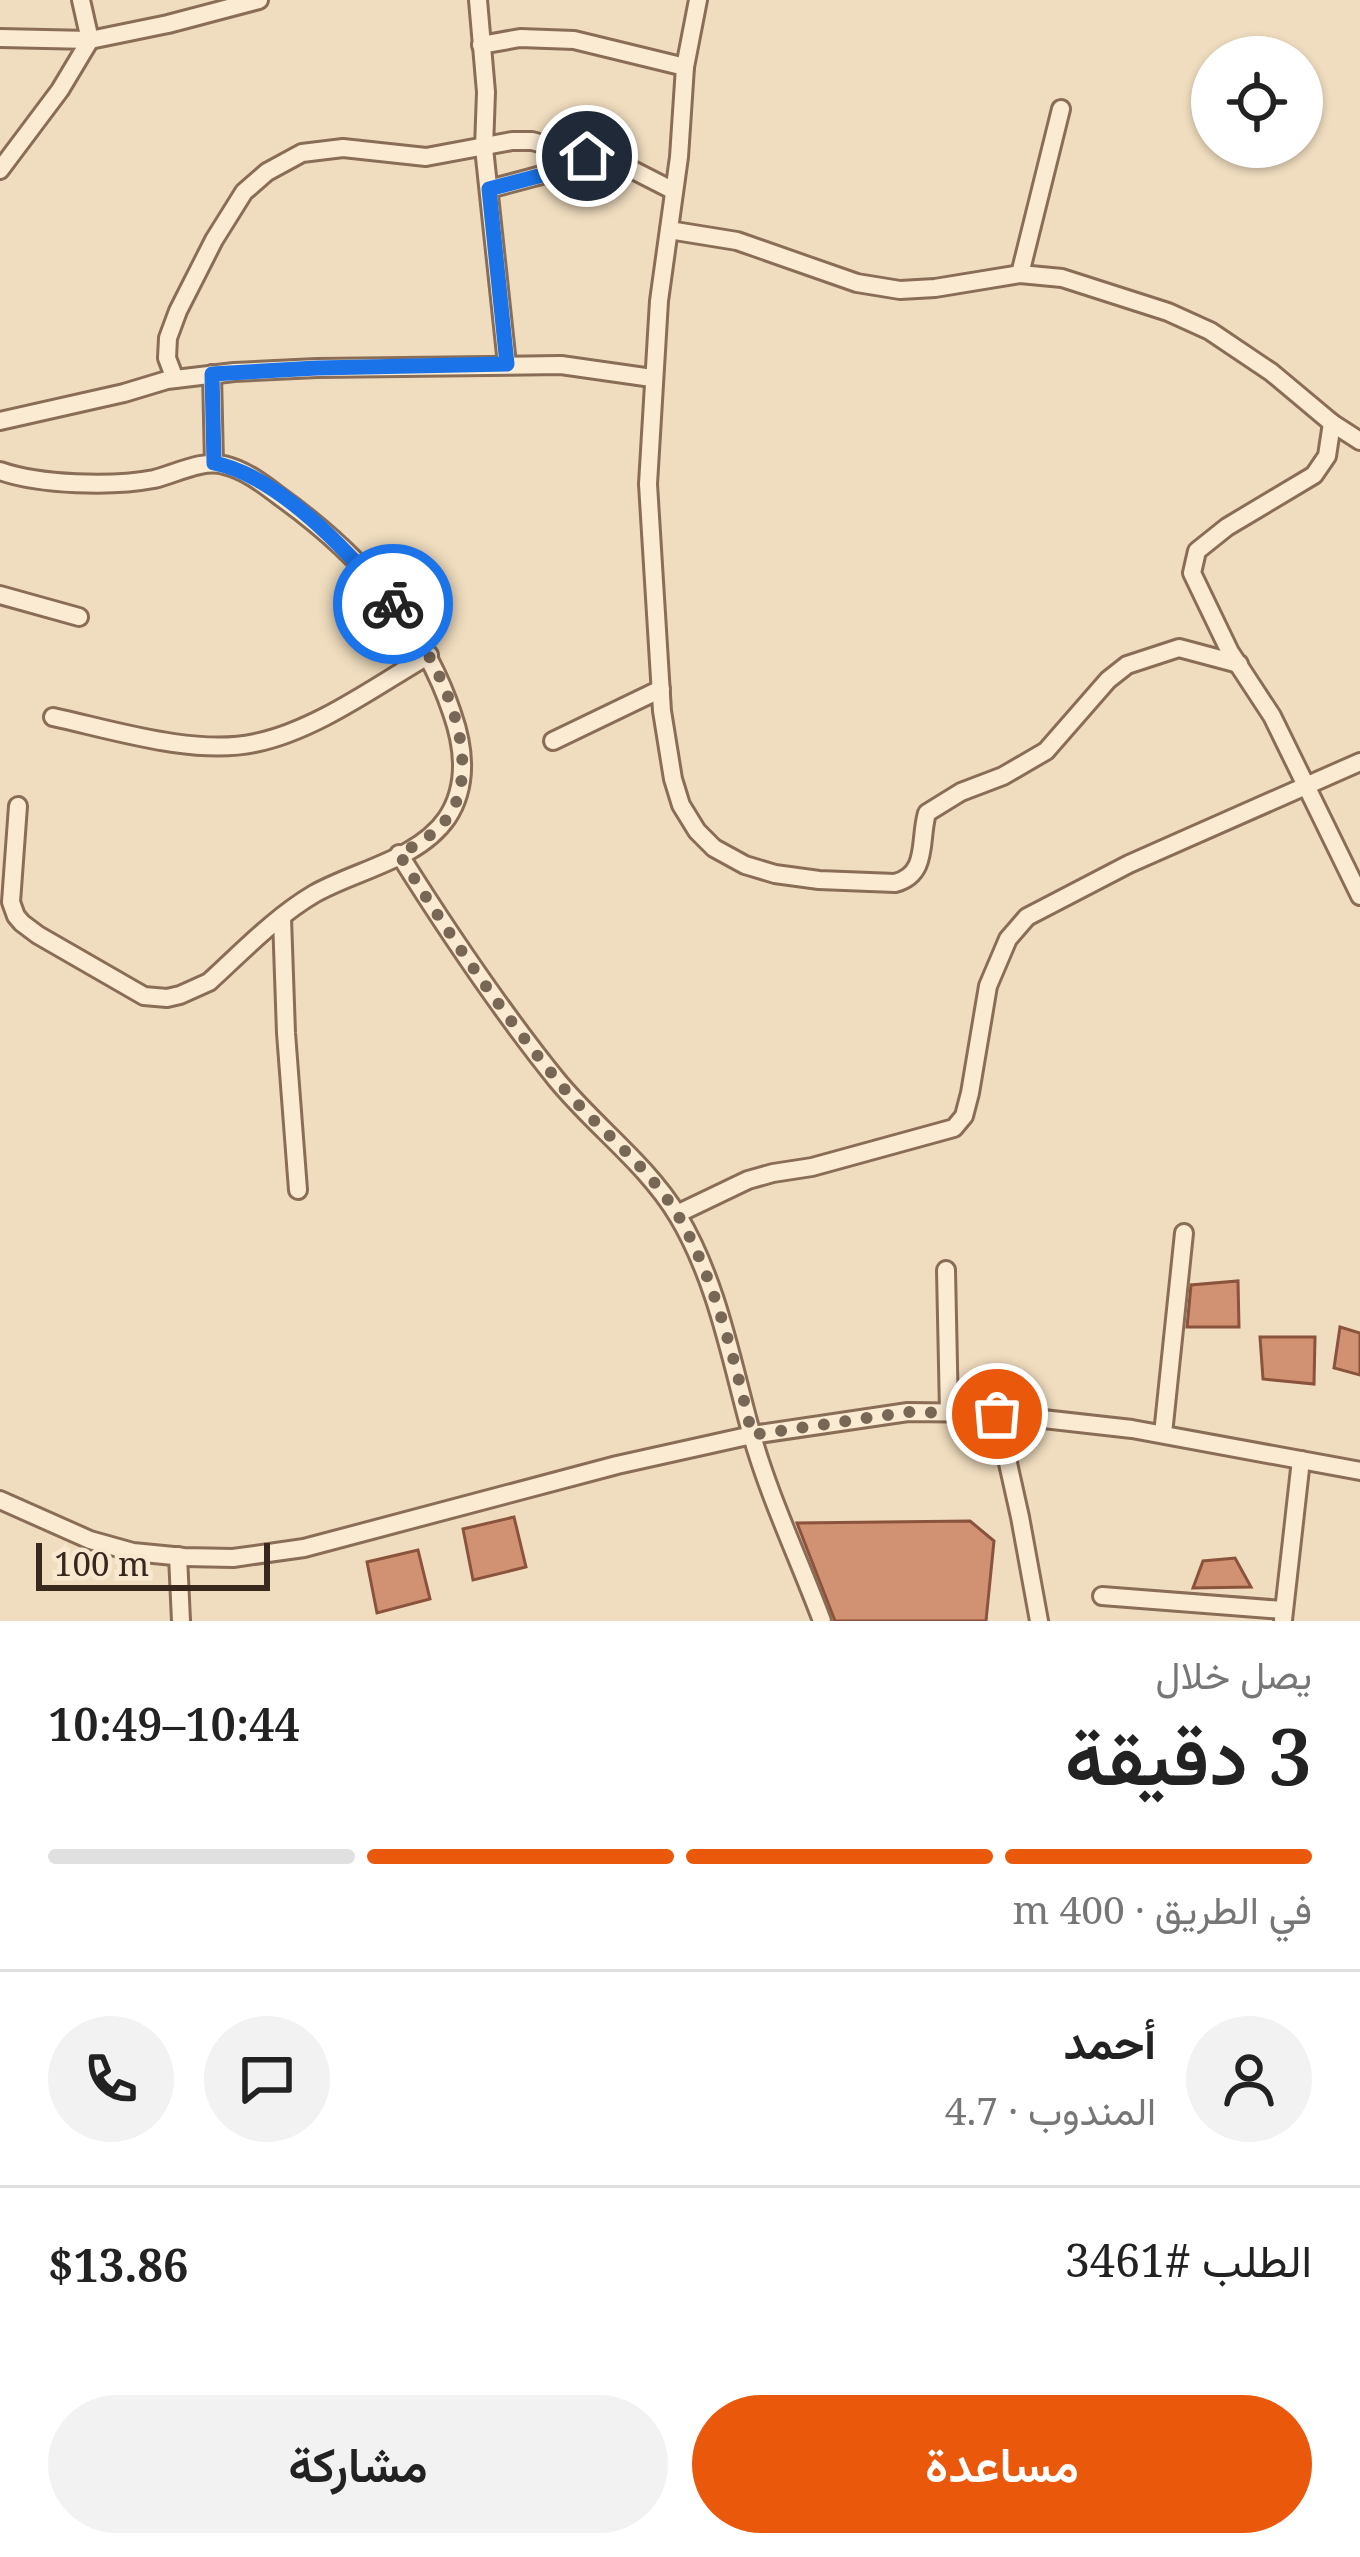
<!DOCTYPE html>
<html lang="ar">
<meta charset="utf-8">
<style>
:root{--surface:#fff;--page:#f2f2f2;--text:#222;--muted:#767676;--line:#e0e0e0;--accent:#ea580c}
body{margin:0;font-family:"Noto Serif",Vazirmatn,serif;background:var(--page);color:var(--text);direction:rtl;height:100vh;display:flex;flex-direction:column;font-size:45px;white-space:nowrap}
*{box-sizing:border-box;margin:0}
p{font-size:39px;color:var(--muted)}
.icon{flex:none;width:66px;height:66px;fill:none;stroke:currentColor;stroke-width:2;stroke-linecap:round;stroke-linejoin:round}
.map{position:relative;height:1621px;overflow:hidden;direction:ltr}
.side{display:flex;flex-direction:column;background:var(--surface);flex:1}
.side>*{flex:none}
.buttons{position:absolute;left:1191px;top:36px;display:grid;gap:24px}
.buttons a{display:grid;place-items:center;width:132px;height:132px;border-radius:50%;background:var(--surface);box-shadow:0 3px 9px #0004;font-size:60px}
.scale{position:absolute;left:36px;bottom:30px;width:234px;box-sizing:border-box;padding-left:12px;border:6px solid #38271c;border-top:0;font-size:33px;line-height:42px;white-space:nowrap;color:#38271c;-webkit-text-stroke:9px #f7e8cf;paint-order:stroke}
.pin{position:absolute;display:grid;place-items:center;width:102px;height:102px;color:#fff;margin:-51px;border:6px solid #fff;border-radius:50%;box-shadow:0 3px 12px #0007}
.courier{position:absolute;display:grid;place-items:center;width:120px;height:120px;margin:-60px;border:9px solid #1a73e8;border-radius:50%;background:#fff;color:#222;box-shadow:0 3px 15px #0007}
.overview em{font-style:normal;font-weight:600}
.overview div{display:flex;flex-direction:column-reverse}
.overview{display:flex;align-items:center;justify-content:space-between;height:204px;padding:0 48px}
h1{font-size:78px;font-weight:600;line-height:90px}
.bar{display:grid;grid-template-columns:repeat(4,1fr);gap:18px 12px;align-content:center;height:144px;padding:0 48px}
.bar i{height:15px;border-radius:9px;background:var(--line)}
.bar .current{background:var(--accent)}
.bar p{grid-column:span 4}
.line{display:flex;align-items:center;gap:30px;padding:0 48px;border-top:3px solid var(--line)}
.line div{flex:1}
.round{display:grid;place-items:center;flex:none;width:126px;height:126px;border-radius:63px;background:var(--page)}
.primary-button{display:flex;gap:24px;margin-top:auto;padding:24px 48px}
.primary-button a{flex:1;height:138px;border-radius:72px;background:var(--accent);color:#fff;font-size:48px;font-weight:600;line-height:138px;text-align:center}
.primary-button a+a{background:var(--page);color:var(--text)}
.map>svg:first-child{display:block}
</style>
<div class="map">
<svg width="1360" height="1621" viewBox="0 0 1360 1621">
<rect width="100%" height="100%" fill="#f0ddbf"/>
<g fill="#d19173" stroke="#8a533b" stroke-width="3">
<path d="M 1238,1281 L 1239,1327 L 1187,1327 L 1191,1285 Z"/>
<path d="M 1340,1327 L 1360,1333 L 1360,1375 L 1334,1368 Z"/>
<path d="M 1260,1337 L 1315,1337 L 1314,1384 L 1263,1379 Z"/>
<path d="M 514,1517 L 526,1567 L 473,1580 L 463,1529 Z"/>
<path d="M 970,1521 L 994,1541 L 986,1621 L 835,1621 L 797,1523 Z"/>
<path d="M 418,1550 L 430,1599 L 377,1613 L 367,1562 Z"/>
<path d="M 1235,1558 L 1251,1587 L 1193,1588 L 1203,1561 Z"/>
</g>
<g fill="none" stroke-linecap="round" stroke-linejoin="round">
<g stroke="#8a6d56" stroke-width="22">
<g id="minor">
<path d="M 81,0 L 90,40 L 168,24 L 259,0"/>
<path d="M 478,0 L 486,92 L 484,148 L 507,364"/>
<path d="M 698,0 L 685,67 L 679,157 L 659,301 L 648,484 L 662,711 L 673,779 L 681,805 L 697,831 L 714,848 L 745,865 L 775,874 L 819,880 L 895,883 C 929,874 919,840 927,813 L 961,792 L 1003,776 L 1046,751 L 1108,680 L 1127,665 L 1179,648 L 1239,664"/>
<path d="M 0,38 L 90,40 L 60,90 L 0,170"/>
<path d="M 481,45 L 520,38 L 574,40 L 685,67"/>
<path d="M 489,189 L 598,160"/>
<path d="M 669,230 L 737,241 L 857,283 L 900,290 L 935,288 L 1020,274 L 1062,278 L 1168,312 L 1210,331 L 1271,372 L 1332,423 L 1360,441"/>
<path d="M 1020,274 L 1061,109"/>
<path d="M 212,374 L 214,463"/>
<path d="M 175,379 L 167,358 L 168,338 L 178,311 L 214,240 L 244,192 L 267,172 L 302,153 L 343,148 L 426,157 L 512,141 L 532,141 L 627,167 L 674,191"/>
<path d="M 0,421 L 124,393 L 167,380 L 234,372 L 317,368 L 561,365 L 652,378"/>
<path d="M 1332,423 L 1327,456 L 1314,475 L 1227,527 L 1197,551 L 1192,573 L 1204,598 L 1230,652 L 1272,716 L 1360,896"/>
<path d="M 0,471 C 40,485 112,487 154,479 C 175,474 202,459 224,465 C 245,470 262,483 279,496 C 356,551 422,623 452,713 C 464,747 468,786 447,818 C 418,860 356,870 314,894 C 275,917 242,952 209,982 L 180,995 L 167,998 L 144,996 L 38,935 L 22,923 L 16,916 L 11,902 L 18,806"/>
<path d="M 0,595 L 79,617"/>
<path d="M 53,717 C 113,730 194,756 255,743 C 315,731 376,686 429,655"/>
<path d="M 553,741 L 661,689"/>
<path d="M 399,854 C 448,932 499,1008 556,1079 C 595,1127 646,1163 678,1216 C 717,1281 731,1360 751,1432 C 769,1497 799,1559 822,1621"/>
<path d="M 282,918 L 286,1033 L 298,1190"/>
<path d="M 677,1214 L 748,1180 L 773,1173 L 812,1167 L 954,1128 L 964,1116 L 970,1093 L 988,986 L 1008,939 L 1027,917 L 1129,864 L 1360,762"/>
<path d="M 946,1270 L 949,1412"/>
<path d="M 997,1414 L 1020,1517 L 1039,1621"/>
<path d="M 1163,1434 L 1184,1233"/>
<path d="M 0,1500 L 90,1540 L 133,1552 L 184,1557 L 233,1558 L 304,1548 L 617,1465 L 752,1435 L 908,1412 L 990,1413 L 1132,1429 L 1360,1471"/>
<path d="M 178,1556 L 181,1621"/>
<path d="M 1102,1596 L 1283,1610"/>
<path d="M 1283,1620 L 1301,1460"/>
</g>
</g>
<use href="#minor" stroke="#fbebd3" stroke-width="16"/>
</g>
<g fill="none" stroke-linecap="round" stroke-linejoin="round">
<path stroke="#786755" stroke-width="12" stroke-dasharray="0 21.6" d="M 393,604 C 433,650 481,743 455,805 C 445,828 421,843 399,854 C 448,933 499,1009 557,1080 C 595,1128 648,1164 679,1217 C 715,1279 736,1365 752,1435 L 908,1412 L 997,1414"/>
<path stroke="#1a73e8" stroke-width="15" d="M 393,604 C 350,554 280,476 214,463 L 212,374 L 317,368 L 507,364 L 489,189 L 600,160 L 587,156"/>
</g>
</svg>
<div class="buttons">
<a><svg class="icon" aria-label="locate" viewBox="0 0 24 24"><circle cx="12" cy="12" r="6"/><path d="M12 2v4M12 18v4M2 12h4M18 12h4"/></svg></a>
</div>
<div class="scale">100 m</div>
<div class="pin" style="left:997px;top:1414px;background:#ea580c"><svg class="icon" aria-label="bag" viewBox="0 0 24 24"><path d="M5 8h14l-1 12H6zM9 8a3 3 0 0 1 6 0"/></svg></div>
<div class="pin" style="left:587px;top:156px;background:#1f2937"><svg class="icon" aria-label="home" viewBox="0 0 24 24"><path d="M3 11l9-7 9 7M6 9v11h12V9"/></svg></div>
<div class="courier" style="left:393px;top:604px"><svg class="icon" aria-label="bike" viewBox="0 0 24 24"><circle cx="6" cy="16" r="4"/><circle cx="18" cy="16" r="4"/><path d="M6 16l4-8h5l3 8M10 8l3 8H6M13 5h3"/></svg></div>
</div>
<section class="side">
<div class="overview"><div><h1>3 دقيقة</h1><p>يصل خلال</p></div><em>10:44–10:49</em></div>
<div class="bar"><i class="current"></i><i class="current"></i><i class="current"></i><i></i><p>في الطريق · 400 m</p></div>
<div class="line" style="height:216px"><a class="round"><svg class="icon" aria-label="person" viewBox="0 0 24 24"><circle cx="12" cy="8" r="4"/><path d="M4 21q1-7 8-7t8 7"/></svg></a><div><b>أحمد</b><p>المندوب · 4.7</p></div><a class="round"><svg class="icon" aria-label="chat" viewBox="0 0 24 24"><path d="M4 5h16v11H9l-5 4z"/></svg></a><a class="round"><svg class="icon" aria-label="phone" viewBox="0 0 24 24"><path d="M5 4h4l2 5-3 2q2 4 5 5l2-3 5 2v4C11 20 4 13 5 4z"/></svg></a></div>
<div class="line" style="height:156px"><div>الطلب #3461</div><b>$13.86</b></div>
<div class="primary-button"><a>مساعدة</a><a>مشاركة</a></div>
</section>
